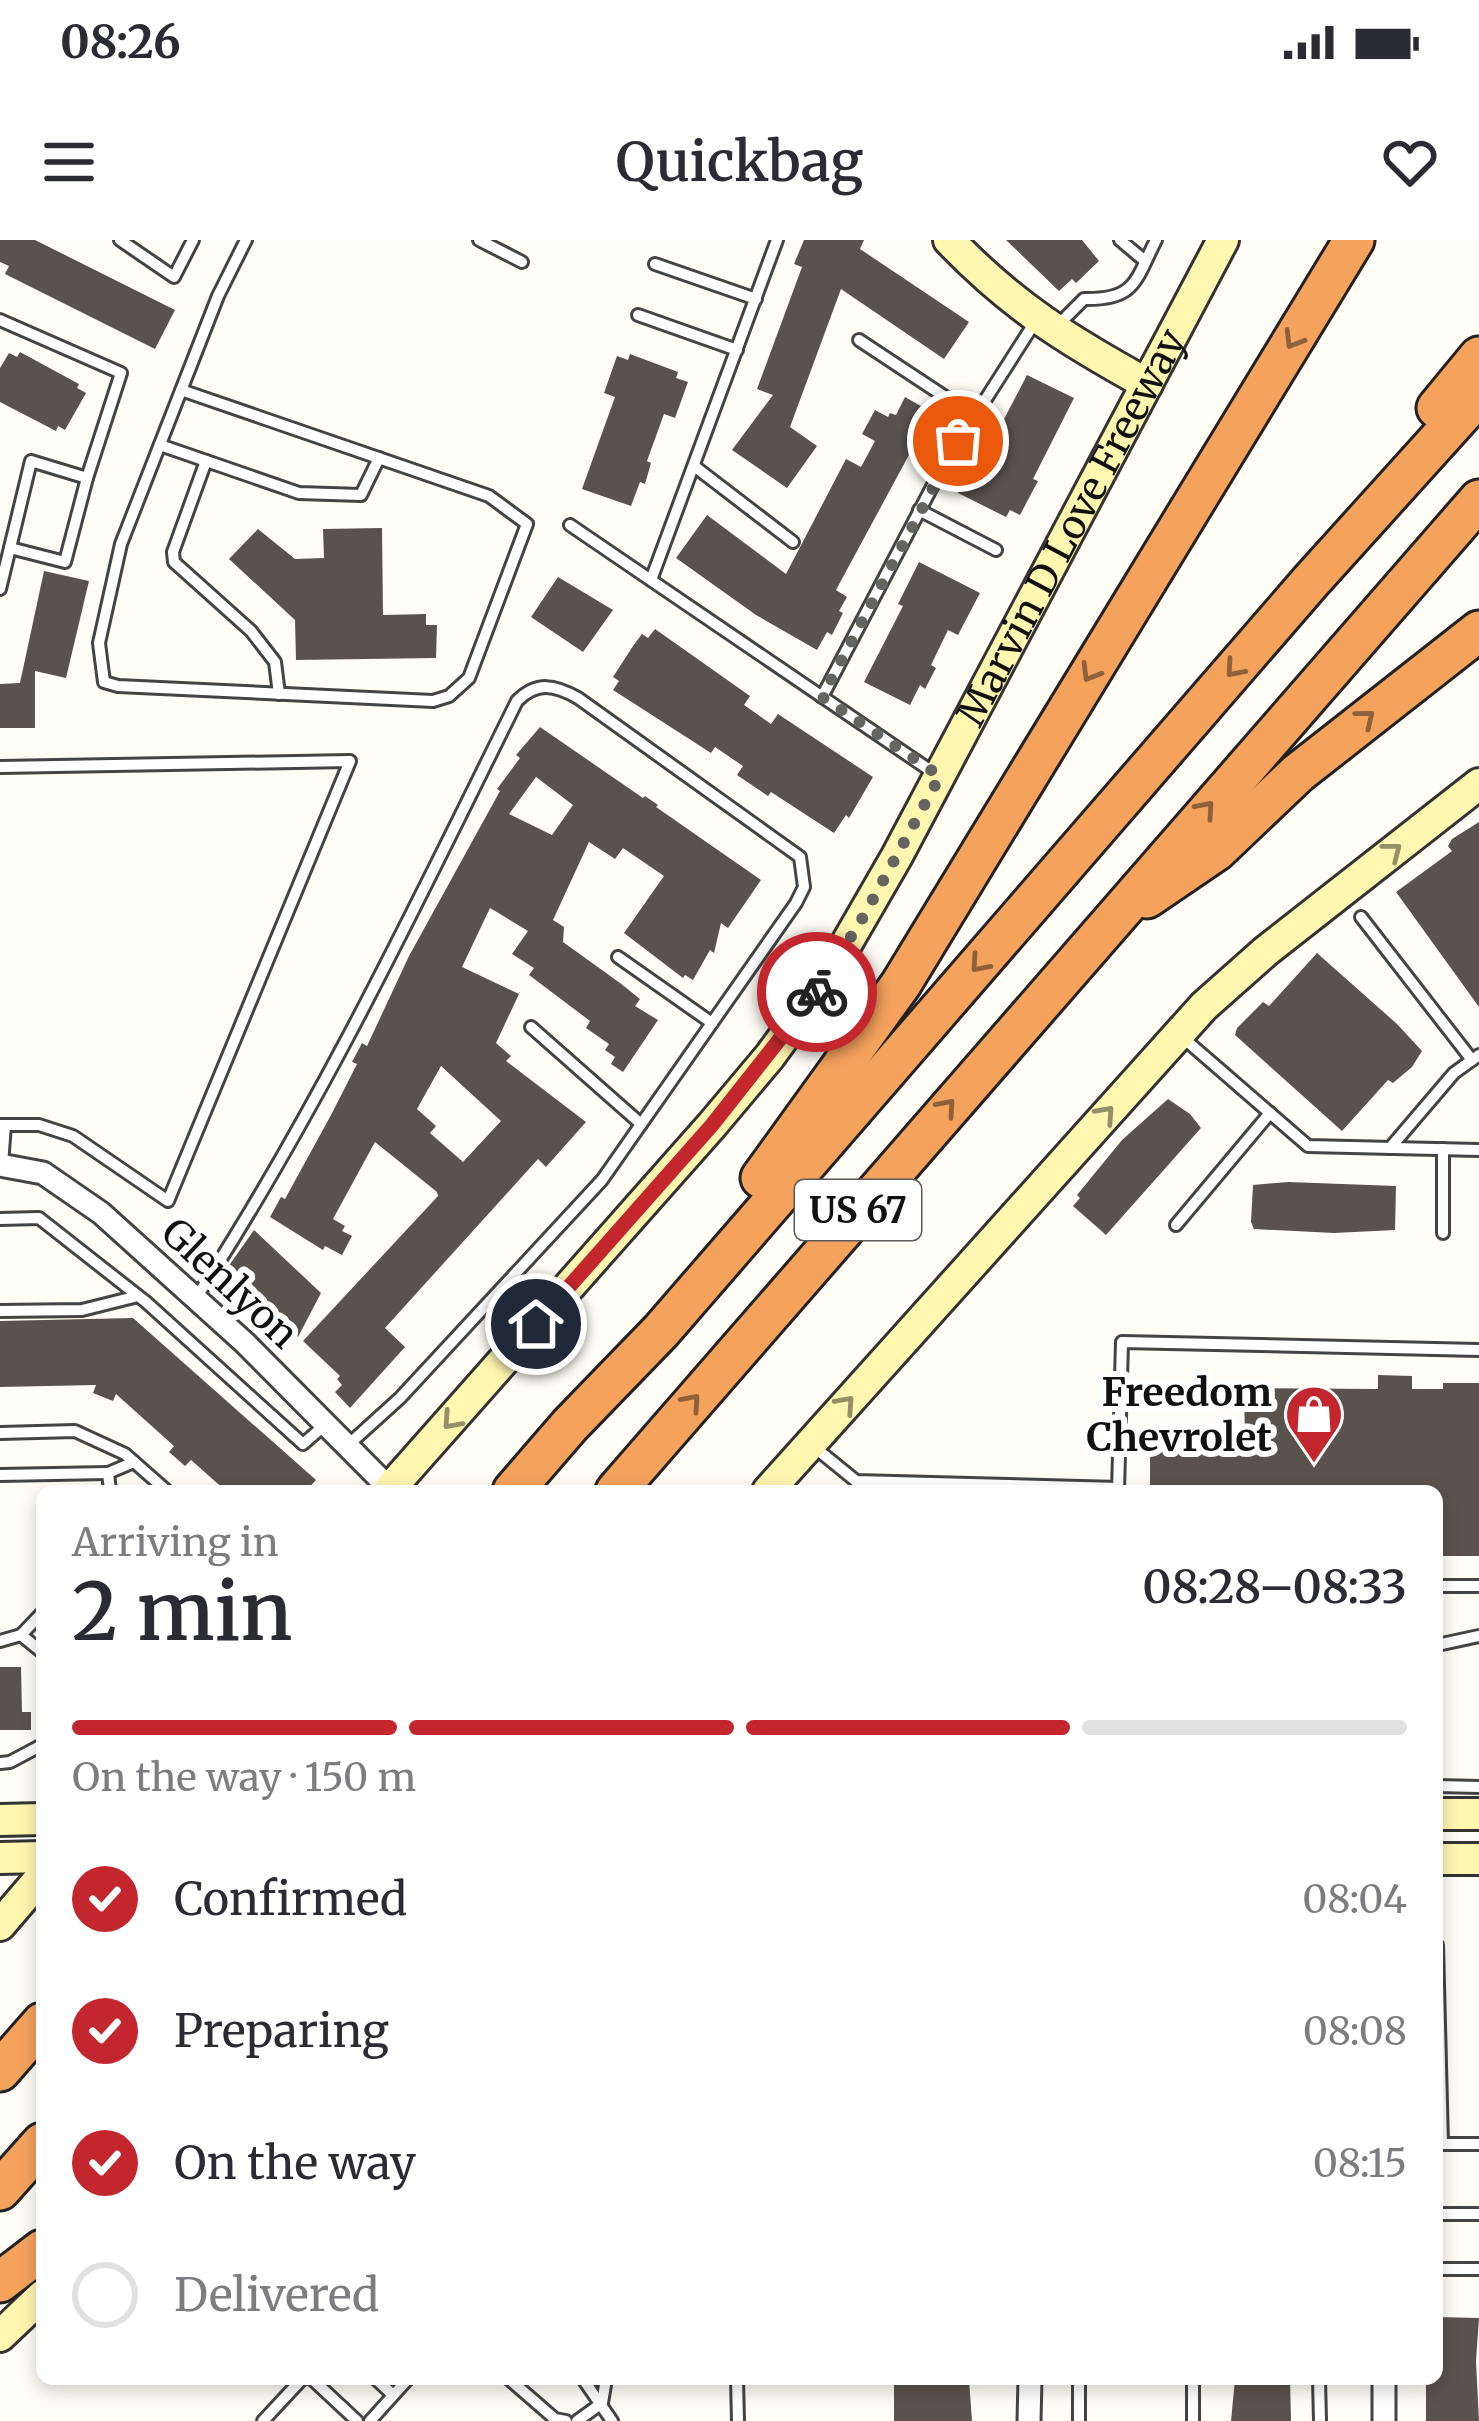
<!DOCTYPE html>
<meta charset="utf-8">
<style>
:root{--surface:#fff;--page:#f2f2f3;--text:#2b2b33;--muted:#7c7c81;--line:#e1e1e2;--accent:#c4262e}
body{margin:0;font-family:Merriweather,serif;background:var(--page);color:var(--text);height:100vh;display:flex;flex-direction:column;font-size:45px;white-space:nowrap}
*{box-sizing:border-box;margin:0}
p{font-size:39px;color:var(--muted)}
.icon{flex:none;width:66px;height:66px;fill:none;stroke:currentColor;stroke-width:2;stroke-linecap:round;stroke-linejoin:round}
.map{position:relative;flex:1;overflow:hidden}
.details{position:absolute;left:36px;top:1245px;width:1407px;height:900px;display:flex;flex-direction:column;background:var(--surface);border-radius:18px;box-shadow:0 6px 18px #0003}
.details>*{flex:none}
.pin{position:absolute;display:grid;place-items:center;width:102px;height:102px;color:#fff;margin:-51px;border:6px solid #fff;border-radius:50%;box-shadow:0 3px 12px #0007}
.courier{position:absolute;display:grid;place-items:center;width:120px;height:120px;margin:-60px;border:9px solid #c4262e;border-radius:50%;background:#fff;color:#222;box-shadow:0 3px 15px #0007}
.head em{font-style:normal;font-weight:600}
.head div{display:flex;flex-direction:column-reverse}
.head{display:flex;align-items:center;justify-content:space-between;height:204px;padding:0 36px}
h1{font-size:78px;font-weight:600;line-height:90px}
.bar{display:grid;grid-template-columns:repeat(4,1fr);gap:18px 12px;align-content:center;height:144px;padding:0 36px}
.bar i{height:15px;border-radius:9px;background:var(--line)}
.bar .active{background:var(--accent)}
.bar p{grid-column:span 4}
ol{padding:0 36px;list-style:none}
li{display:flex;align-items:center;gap:36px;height:132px}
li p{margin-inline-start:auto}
li .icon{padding:12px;border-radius:50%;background:var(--accent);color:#fff;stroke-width:4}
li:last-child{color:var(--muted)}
li i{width:66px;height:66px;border:6px solid var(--line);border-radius:50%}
.status{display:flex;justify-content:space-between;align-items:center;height:84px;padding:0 60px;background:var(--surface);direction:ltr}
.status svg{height:33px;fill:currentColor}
header{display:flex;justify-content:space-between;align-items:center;height:156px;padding:0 36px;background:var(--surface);font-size:54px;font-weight:600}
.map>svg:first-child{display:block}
</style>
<div class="status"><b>08:26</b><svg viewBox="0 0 49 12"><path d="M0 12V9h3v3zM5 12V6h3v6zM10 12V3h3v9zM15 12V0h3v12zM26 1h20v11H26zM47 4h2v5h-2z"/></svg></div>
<header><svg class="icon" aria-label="menu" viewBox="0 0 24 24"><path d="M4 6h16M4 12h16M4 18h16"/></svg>Quickbag<svg class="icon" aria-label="heart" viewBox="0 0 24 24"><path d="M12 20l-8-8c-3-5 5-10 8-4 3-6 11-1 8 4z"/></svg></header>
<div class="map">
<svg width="1479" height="2181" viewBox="0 0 1479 2181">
<rect width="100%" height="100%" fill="#fffdf5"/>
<g fill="#5a524d" fill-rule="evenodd">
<path d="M 0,0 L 35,0 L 175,70 L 155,109 L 5,34 L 9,26 L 0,22 Z"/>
<path d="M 804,0 L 864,0 L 860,9 L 969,82 L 944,119 L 841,49 L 790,187 L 817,206 L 787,248 L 732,210 L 773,155 L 757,149 L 802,27 L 794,24 Z"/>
<path d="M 1006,0 L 1082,0 L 1099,21 L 1076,43 L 1072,39 L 1059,51 Z"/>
<path d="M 20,112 L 79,144 L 77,148 L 86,153 L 65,190 L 58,186 L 56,191 L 0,162 L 0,128 L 9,113 L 17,117 Z"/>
<path d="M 630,114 L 678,132 L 676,138 L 688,142 L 675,178 L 664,174 L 647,221 L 651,223 L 645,244 L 640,242 L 631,266 L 582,249 L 615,157 L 604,153 L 617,116 L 628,120 Z"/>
<path d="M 1027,135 L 1074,158 L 1033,239 L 1038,241 L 1020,275 L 1010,270 L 1006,277 L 958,253 L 962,247 L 954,242 L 972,207 L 982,212 L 985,206 L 989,208 Z"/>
<path d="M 905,157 L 926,169 L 917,186 L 923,189 L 836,350 L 847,357 L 839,371 L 843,373 L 832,395 L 827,392 L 817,410 L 756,375 L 676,318 L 707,275 L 786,334 L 846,219 L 861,227 L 875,201 L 862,194 L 875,170 L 888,177 L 890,173 L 896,175 Z"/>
<path d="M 382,288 L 383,375 L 426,374 L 426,385 L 437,385 L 436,418 L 296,420 L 295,380 L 229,319 L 258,289 L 295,319 L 324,318 L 323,289 Z"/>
<path d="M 919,322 L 980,353 L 958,395 L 948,390 L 931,425 L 936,428 L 925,449 L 920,445 L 910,465 L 864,442 L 903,366 L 898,364 Z"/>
<path d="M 44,331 L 89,341 L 66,438 L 35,431 L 35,488 L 0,488 L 0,444 L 20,443 Z"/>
<path d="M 558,337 L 613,370 L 583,412 L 531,377 Z"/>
<path d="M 655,389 L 750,456 L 744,465 L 771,484 L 778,474 L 873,537 L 849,578 L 846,575 L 834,593 L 771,552 L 768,556 L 737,535 L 743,526 L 715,507 L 711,513 L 613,450 L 619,441 L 613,437 L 633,406 L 642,394 L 648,398 Z"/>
<path d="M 540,487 L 643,558 L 645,556 L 658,565 L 656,567 L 761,640 L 728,688 L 721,683 L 714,713 L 710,710 L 693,740 L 685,735 L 683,738 L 624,693 L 664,636 L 623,608 L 615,619 L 589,602 L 553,680 L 564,687 L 563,702 L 620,743 L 640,759 L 635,766 L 658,780 L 623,832 L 611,824 L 615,817 L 605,810 L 609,804 L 586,788 L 590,781 L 529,735 L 534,728 L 512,714 L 528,691 L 490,668 L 462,727 L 519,754 L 496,803 L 511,816 L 506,821 L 586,882 L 546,927 L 538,919 L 385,1088 L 405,1107 L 350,1168 L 335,1152 L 342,1145 L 337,1139 L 340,1136 L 303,1101 L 438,956 L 437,952 L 375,902 L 333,979 L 345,986 L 342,991 L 352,996 L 342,1015 L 325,1006 L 323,1010 L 270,977 L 281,957 L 285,959 L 331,875 L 357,824 L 352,822 L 362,803 L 367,806 L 409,716 L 500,551 L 497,549 L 520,518 L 516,515 ZM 536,537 L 573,565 L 552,595 L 509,574 ZM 441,826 L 501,881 L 463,922 L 430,893 L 436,886 L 417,869 Z"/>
<path d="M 1479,582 L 1479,767 L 1396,652 L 1452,611 L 1448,606 L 1452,599 Z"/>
<path d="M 1317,713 L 1397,784 L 1422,811 L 1412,827 L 1393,843 L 1388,840 L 1342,891 L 1235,795 L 1237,788 L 1263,762 L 1269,766 Z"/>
<path d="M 1168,859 L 1190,874 L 1201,888 L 1106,995 L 1073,966 L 1080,958 L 1077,955 L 1122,900 Z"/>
<path d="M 1288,942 L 1396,946 L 1395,990 L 1334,993 L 1254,989 L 1251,982 L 1253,945 Z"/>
<path d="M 254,990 L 321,1053 L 298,1097 L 242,1046 L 227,1055 L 216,1044 Z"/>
<path d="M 133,1078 L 316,1240 L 306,1251 L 226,1251 L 191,1220 L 185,1226 L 169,1212 L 174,1206 L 116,1154 L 113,1161 L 93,1153 L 96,1145 L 0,1147 L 0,1081 Z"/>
<path d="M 1378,1135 L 1412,1136 L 1412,1149 L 1443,1149 L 1443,1143 L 1479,1143 L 1479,1316 L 1437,1316 L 1437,1251 L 1150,1251 L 1150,1200 L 1245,1200 L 1244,1148 L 1378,1149 Z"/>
<path d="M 0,1427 L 21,1427 L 22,1472 L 31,1472 L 31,1490 L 0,1490 Z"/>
<path d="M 1437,2077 L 1479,2078 L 1476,2121 L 1479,2181 L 1426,2181 L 1426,2139 L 1437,2139 Z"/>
<path d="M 894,2139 L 969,2140 L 972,2181 L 894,2181 Z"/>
<path d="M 1235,2139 L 1290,2139 L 1291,2181 L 1231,2181 Z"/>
</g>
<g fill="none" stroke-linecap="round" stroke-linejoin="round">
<g stroke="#444" stroke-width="16">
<g id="lane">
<path d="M 120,0 L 174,37 L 193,0"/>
<path d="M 479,0 L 522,22"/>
<path d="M 1120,0 L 1145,21"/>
<path d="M 655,24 L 756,59"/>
<path d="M 638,75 L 737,110"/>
<path d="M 0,80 L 121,133 L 87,238 L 31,221 L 0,349"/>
<path d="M 1059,84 L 1084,59 C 1136,60 1135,41 1156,0"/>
<path d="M 859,100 L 974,176"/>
<path d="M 181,150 L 489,256 L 527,284 L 469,438 L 449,456 L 433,461 L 118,446 L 104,442 L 99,403 L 121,304 L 218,56 L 246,0"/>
<path d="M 160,205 L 299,253 L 361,255 L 379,218"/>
<path d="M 206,221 L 173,312 L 174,322 L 251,391 L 275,422 L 279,454"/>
<path d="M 694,226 L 793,302"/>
<path d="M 919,270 L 996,310"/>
<path d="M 570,285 L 934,533"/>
<path d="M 10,308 L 65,322 L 87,238"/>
<path d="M 651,340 L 777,0"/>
<path d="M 822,457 L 943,226 L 1035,82"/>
<path d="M 0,527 L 350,521 L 168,961 L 73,896 L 39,885 L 0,885"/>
<path d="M 1361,677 L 1472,820"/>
<path d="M 618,717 L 712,783"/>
<path d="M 531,787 L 641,884"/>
<path d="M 1181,796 L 1308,906 L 1479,910"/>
<path d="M 1390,908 L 1454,833 L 1479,815"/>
<path d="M 1443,909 L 1443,993"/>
<path d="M 2,924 L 5,885"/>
<path d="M 0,979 L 39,978 L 146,1062 L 303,1204 L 326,1184"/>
<path d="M 1176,985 L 1270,873"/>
<path d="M 196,1058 C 319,869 417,663 517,461 C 537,441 555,445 578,458 L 800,617 L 804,647 L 796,663 L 602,940 L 400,1158 L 347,1206"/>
<path d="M 0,1071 L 82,1070 L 138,1056"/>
<path d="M 0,1193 L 75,1191 L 125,1214 L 167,1251"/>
<path d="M 813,1206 L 856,1241 L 1118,1248"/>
<path d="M 0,1235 L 108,1233"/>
<path d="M 110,1251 L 108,1233 L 134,1222"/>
<path d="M 1118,1251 L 1122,1102 L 1479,1110"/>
<path d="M 1437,1346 L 1479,1346"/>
<path d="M 42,1373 L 21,1395 L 42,1412"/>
<path d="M 0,1401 L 21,1395"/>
<path d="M 1437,1405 L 1479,1396"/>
<path d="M 0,1523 L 10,1522 L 42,1505"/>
<path d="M 1437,1546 L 1479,1547"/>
<path d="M 1437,1705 L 1442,1904 L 1437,1905"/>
<path d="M 1442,1904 L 1479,1904"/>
<path d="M 1437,1974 L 1479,1974"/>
<path d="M 1437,2029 L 1479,2029"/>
<path d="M 312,2139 L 357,2181"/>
<path d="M 376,2139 L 393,2155"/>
<path d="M 509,2139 L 555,2179 L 566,2181"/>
<path d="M 583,2139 L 612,2181"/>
<path d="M 737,2139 L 738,2181"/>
<path d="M 1193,2139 L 1193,2181"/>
<path d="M 1319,2139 L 1320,2181"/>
<path d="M 263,2181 L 302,2139"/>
<path d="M 370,2181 L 408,2139"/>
<path d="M 577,2181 L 602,2163 L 606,2139"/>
<path d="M 1079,2181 L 1079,2139"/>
</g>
</g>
<g stroke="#444" stroke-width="27">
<g id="street">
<path d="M 0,925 L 43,933 L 101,973 L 245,1103 L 390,1249"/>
<path d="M 1029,2181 L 1030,2139"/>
<path d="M 1384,2181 L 1384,2139"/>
</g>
</g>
<g stroke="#333" stroke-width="36">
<g id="secondary">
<path d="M 949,0 C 1012,66 1069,101 1147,144"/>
<path id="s1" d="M 388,1251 L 712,885 L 770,816 L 826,739 L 897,616 L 1223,0"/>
<path d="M 768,1251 L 1204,766 L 1266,711 L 1479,544"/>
<path d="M 1437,1574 L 1479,1574"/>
<path d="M 0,1580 L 42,1579"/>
<path d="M 0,1618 L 42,1617"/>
<path d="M 1437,1619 L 1479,1619"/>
<path d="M 0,1685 L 42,1636"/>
<path d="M 0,2096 L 42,2056"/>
</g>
</g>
<g stroke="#222" stroke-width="45">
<g id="highway">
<path d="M 1437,168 L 1479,117"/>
<path d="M 1147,658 L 1216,611 L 1298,533 L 1479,391"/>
<path d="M 761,938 L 901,744 L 1354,0"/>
<path d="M 513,1251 L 570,1185 L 661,1091 L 1311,341 L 1479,155"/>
<path d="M 616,1251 L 1479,260"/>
<path d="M 0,1831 L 42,1783"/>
<path d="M 0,1950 L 42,1903"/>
<path d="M 0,2042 L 42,2010"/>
</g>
</g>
<use href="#lane" stroke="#fff" stroke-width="10"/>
<use href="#street" stroke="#fff" stroke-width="21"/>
<use href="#secondary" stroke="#fff6b0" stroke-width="30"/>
<use href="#highway" stroke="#f5a25d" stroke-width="39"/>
</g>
<defs><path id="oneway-chevron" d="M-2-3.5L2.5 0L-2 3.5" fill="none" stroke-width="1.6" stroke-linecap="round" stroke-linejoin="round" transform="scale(3)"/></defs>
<g stroke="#8e613b">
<use href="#oneway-chevron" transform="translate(1293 100) rotate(121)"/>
<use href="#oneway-chevron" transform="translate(1234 429) rotate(131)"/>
<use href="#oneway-chevron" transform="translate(1090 433) rotate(121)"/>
<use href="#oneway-chevron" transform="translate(1366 478) rotate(-39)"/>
<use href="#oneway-chevron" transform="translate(1206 569) rotate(-49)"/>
<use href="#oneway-chevron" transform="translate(979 724) rotate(131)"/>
<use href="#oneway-chevron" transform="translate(947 867) rotate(-49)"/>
<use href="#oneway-chevron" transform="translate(692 1162) rotate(-49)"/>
</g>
<g stroke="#948f68">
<use href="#oneway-chevron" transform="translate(1393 611) rotate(-38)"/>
<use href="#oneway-chevron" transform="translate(1106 874) rotate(-48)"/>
<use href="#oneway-chevron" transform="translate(846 1164) rotate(-48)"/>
<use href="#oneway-chevron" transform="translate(451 1181) rotate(132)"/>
</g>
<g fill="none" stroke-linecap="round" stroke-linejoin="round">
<path stroke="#646461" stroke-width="12" stroke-dasharray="0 21.6" d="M 817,752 L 865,674 L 940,536 L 822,457 L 958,201"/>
<path stroke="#c4262e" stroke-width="15" d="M 536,1084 L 712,885 L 817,752"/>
</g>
<defs>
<g id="shop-pin" transform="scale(3)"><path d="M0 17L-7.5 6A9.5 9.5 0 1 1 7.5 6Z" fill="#c4262e" stroke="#fff"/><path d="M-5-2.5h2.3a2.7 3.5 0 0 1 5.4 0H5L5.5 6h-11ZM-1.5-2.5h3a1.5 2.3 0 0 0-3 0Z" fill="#fff"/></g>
</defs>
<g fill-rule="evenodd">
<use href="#shop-pin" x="1314" y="1174"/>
</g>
<g text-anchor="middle" stroke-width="12" stroke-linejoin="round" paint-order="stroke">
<rect fill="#fff" stroke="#585858" stroke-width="3" x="795" y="940" width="126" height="60" rx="9"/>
<g font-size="36" font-weight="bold" fill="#111">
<text x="858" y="983">US 67</text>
</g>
<g font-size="39" fill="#111" stroke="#fff">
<text dy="14" stroke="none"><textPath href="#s1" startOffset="1188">Marvin D Love Freeway</textPath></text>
<text transform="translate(230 1043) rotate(43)" y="14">Glenlyon</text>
</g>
<g font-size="39" font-weight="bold" fill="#111" stroke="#fff" text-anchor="end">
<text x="1272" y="1166">Freedom<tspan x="1272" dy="45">Chevrolet</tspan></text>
</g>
</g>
</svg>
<div class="pin" style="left:958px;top:201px;background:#ea580c"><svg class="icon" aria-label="bag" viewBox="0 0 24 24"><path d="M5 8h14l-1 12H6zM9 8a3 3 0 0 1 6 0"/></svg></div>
<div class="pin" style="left:536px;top:1084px;background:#1f2937"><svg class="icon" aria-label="home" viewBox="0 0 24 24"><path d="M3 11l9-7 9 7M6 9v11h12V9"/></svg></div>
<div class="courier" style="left:817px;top:752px"><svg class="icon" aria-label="bike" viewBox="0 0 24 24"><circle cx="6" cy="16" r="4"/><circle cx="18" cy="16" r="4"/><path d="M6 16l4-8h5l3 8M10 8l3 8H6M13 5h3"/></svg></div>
<section class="details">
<div class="head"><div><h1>2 min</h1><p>Arriving in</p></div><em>08:28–08:33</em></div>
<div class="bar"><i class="active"></i><i class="active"></i><i class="active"></i><i></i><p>On the way · 150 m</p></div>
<ol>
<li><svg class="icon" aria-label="check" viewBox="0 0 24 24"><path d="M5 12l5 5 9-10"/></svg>Confirmed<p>08:04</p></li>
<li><svg class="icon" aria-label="check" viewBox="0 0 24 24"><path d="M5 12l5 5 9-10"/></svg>Preparing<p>08:08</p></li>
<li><svg class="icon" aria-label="check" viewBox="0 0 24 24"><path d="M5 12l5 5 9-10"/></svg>On the way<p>08:15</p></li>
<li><i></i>Delivered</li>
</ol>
</section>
</div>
